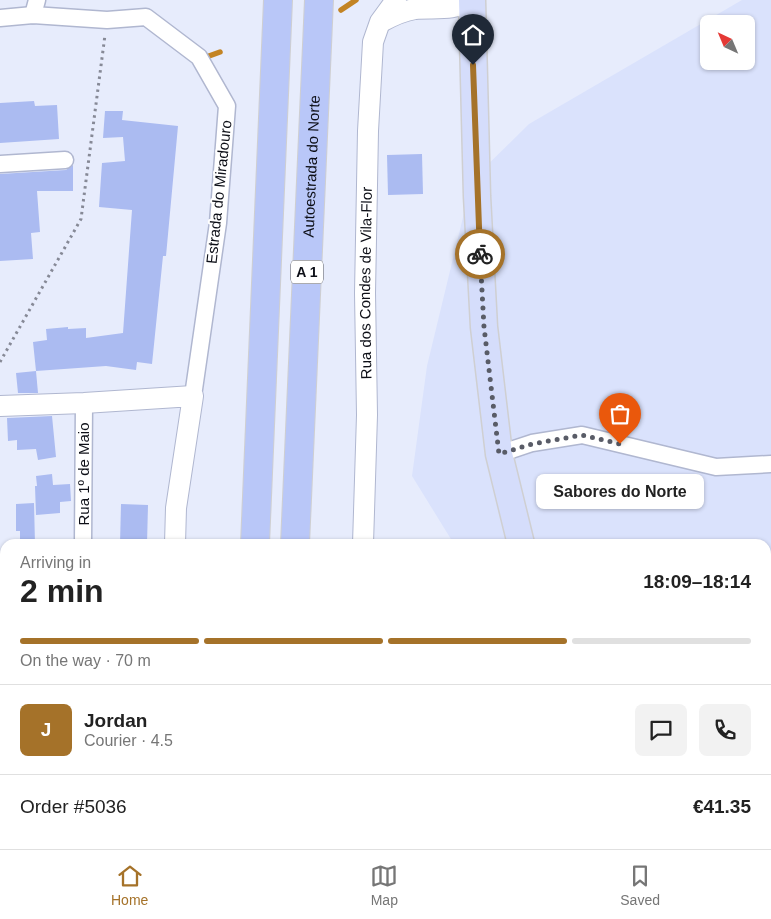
<!DOCTYPE html>
<meta charset="utf-8">
<style>
:root{--surface:#fff;--page:#f2f2f2;--text:#222;--muted:#767676;--line:#e0e0e0;--accent:#a57229}
body{margin:0;font-family:Arial,sans-serif;background:var(--page);color:var(--text);height:100vh;display:flex;flex-direction:column;font-size:19px;white-space:nowrap}
*{box-sizing:border-box;margin:0}
p{font-size:16px;color:var(--muted)}
.icon{flex:none;width:28px;height:28px;fill:none;stroke:currentColor;stroke-width:2;stroke-linecap:round;stroke-linejoin:round}
.map{position:relative;flex:1;overflow:hidden}
.sheet{position:absolute;left:0px;top:539px;width:771px;height:311px;display:flex;flex-direction:column;background:var(--surface);border-radius:15px 15px 0 0;box-shadow:0 1px 4px #0004}
.sheet>*{flex:none}
.needle{width:32px;rotate:316deg}
.controls{position:absolute;left:700px;top:15px;display:grid;gap:10px}
.controls a{display:grid;place-items:center;width:55px;height:55px;border-radius:8px;background:var(--surface);box-shadow:0 1px 4px #0004;font-size:25px}
.pin{position:absolute;display:grid;place-items:center;width:42px;height:42px;color:#fff;margin:-51px -21px;border-radius:50% 50% 50% 0;rotate:-45deg;box-shadow:0 0 5px #0007}
.pin .icon{rotate:45deg}
.courier{position:absolute;display:grid;place-items:center;width:50px;height:50px;margin:-25px;border:4px solid #a57229;border-radius:50%;background:#fff;color:#222;box-shadow:0 1px 6px #0007}
.bubble{position:absolute;height:35px;border-radius:8px;background:var(--surface);box-shadow:0 1px 4px #0004;font-size:16px;font-weight:600;line-height:35px;text-align:center}
.head em{font-style:normal;font-weight:600}
.head div{display:flex;flex-direction:column-reverse}
.head{display:flex;align-items:center;justify-content:space-between;height:85px;padding:0 20px}
h1{font-size:32px;font-weight:600;line-height:38px}
.bar{display:grid;grid-template-columns:repeat(4,1fr);gap:8px 5px;align-content:center;height:60px;padding:0 20px}
.bar i{height:6px;border-radius:4px;background:var(--line)}
.bar .current{background:var(--accent)}
.bar p{grid-column:span 4}
.line{display:flex;align-items:center;gap:12px;padding:0 20px;border-top:1px solid var(--line)}
.line div{flex:1}
.round{display:grid;place-items:center;flex:none;width:52px;height:52px;border-radius:8px;background:var(--page)}
.dock{display:flex;justify-content:space-around;align-items:center;height:70px;border-top:1px solid var(--line);background:var(--surface);font-size:14px;color:var(--muted)}
.dock a{display:grid;justify-items:center;gap:2px}
.dock .current{color:var(--accent)}
.map>svg:first-child{display:block}
</style>
<div class="map">
<svg width="771" height="849" viewBox="0 0 771 849">
<rect width="100%" height="100%" fill="#e7ecfc"/>
<path fill="#dae2fc" fill-rule="evenodd" d="M 742,0 L 771,0 L 771,849 L 639,849 L 637,845 L 766,845 L 766,544 L 454,544 L 412,476 L 427,366 L 472,180 L 529,124 ZM 709,24 L 746,24 L 746,61 L 709,61 Z"/>
<g fill="none" stroke-linecap="round" stroke-linejoin="round">
<g stroke="#c38424" stroke-width="5.5">
<path d="M 341,10 L 356,0"/>
<path d="M 209,56 L 220,52"/>
<path d="M 766,776 L 771,775"/>
</g>
</g>
<g fill="#abbbf1">
<path d="M 34,101 L 35,106 L 57,105 L 59,139 L 0,143 L 0,103 Z"/>
<path d="M 105,111 L 123,111 L 122,120 L 178,126 L 166,256 L 163,256 L 152,364 L 137,362 L 136,370 L 106,366 L 36,371 L 33,342 L 47,340 L 46,329 L 68,327 L 68,329 L 86,328 L 86,338 L 123,333 L 132,210 L 99,207 L 102,163 L 125,161 L 123,137 L 103,138 Z"/>
<path d="M 422,154 L 423,194 L 388,195 L 387,155 Z"/>
<path d="M 73,165 L 73,191 L 37,191 L 40,232 L 31,233 L 33,259 L 0,261 L 0,174 L 66,170 Z"/>
<path d="M 36,371 L 38,393 L 18,393 L 16,373 Z"/>
<path d="M 52,416 L 56,457 L 38,460 L 36,449 L 17,450 L 17,440 L 8,441 L 7,418 Z"/>
<path d="M 52,474 L 53,485 L 70,484 L 71,501 L 60,502 L 60,513 L 36,515 L 35,486 L 37,486 L 36,476 Z"/>
<path d="M 34,503 L 35,544 L 20,544 L 20,531 L 16,531 L 16,504 Z"/>
<path d="M 121,504 L 148,505 L 147,544 L 120,544 Z"/>
</g>
<g fill="none" stroke-linecap="round" stroke-linejoin="round">
<g stroke="#b0b7d0" stroke-width="19">
<g id="minor">
<path d="M 33,15 L 37,0"/>
<path d="M 0,18 L 33,15 L 107,20 L 146,17 L 199,57 L 227,106 L 218,223 L 193,396"/>
<path d="M 0,164 L 65,160"/>
<path d="M 499,454 L 532,443 L 582,435 L 716,467 L 771,464"/>
<path d="M 83,544 L 84,403"/>
<path d="M 766,670 L 771,669"/>
<path d="M 0,794 L 5,793"/>
<path d="M 83,845 L 83,849"/>
<path d="M 626,849 L 628,845"/>
</g>
</g>
<g stroke="#b0b7d0" stroke-width="22">
<g id="tertiary">
<path d="M 381,22 C 392,16 402,11 415,9 C 432,7 455,12 469,0"/>
<path d="M 0,406 L 84,403 L 193,396 L 176,508 L 175,544"/>
<path id="s1" d="M 363,544 L 367,415 L 365,293 L 368,131 L 373,42 L 380,22 L 396,0"/>
</g>
</g>
<g stroke="#cfcfd1" stroke-width="29">
<g id="primary">
<path d="M 472,0 L 477,196 L 484,327 L 499,454 L 521,544"/>
<path d="M 654,845 L 656,849"/>
</g>
</g>
<g stroke="#cfcfd1" stroke-width="30">
<g id="motorway">
<path d="M 255,544 L 278,0"/>
<path id="s2" d="M 295,544 L 319,0"/>
<path d="M 225,849 L 225,845"/>
<path d="M 269,849 L 269,845"/>
</g>
</g>
<g stroke="#868996" stroke-width="3" stroke-dasharray="2.5 4" stroke-linecap="butt">
<path d="M 0,362 L 81,219 L 105,35"/>
<path d="M 9,845 L 9,849"/>
</g>
<use href="#minor" stroke="#fff" stroke-width="16"/>
<use href="#tertiary" stroke="#fff" stroke-width="20"/>
<use href="#primary" stroke="#d5ddfb" stroke-width="26"/>
<use href="#motorway" stroke="#b9c7f8" stroke-width="28"/>
</g>
<g fill="none" stroke-linecap="round" stroke-linejoin="round">
<path stroke="#595c67" stroke-width="5" stroke-dasharray="0 9" d="M 480,254 L 484,327 L 499,454 L 532,444 L 582,435 L 620,444"/>
<path stroke="#a57229" stroke-width="6" d="M 473,65 L 480,254"/>
</g>
<g text-anchor="middle" stroke-width="4" stroke-linejoin="round" paint-order="stroke">
<rect fill="#fff" stroke="#56575d" stroke-width="1" x="291" y="260.5" width="32" height="23" rx="4"/>
<g font-size="14" font-weight="bold" fill="#0d0f17">
<text x="307" y="277">A 1</text>
</g>
<g font-size="15" fill="#0d0f17" stroke="#fff">
<text dy="5" stroke="none"><textPath href="#s2" startOffset="378">Autoestrada do Norte</textPath></text>
<text transform="translate(219 192) rotate(-84)" y="5">Estrada do Miradouro</text>
<text dy="5" stroke="none"><textPath href="#s1" startOffset="261">Rua dos Condes de Vila-Flor</textPath></text>
<text transform="translate(84 474) rotate(-90)" y="5">Rua 1º de Maio</text>
</g>
</g>
</svg>
<div class="controls">
<a><svg class="needle" viewBox="-14 -14 28 28"><path d="M0-13l5 13h-10z" fill="#e53935"/><path d="M0 13l5-13h-10z" fill="#767676"/></svg></a>
</div>
<div class="pin" style="left:620px;top:444px;background:#ea580c"><svg class="icon" aria-label="bag" viewBox="0 0 24 24"><path d="M5 8h14l-1 12H6zM9 8a3 3 0 0 1 6 0"/></svg></div>
<div class="pin" style="left:473px;top:65px;background:#1f2937"><svg class="icon" aria-label="home" viewBox="0 0 24 24"><path d="M3 11l9-7 9 7M6 9v11h12V9"/></svg></div>
<div class="courier" style="left:480px;top:254px"><svg class="icon" aria-label="bike" viewBox="0 0 24 24"><circle cx="6" cy="16" r="4"/><circle cx="18" cy="16" r="4"/><path d="M6 16l4-8h5l3 8M10 8l3 8H6M13 5h3"/></svg></div>
<div class="bubble" style="left:536px;top:474px;width:168px">Sabores do Norte</div>
<section class="sheet">
<div class="head"><div><h1>2 min</h1><p>Arriving in</p></div><em>18:09–18:14</em></div>
<div class="bar"><i class="current"></i><i class="current"></i><i class="current"></i><i></i><p>On the way · 70 m</p></div>
<div class="line" style="height:90px"><b class="round" style="background:var(--accent);color:#fff">J</b><div><b>Jordan</b><p>Courier · 4.5</p></div><a class="round"><svg class="icon" aria-label="chat" viewBox="0 0 24 24"><path d="M4 5h16v11H9l-5 4z"/></svg></a><a class="round"><svg class="icon" aria-label="phone" viewBox="0 0 24 24"><path d="M5 4h4l2 5-3 2q2 4 5 5l2-3 5 2v4C11 20 4 13 5 4z"/></svg></a></div>
<div class="line" style="height:65px"><div>Order #5036</div><b>€41.35</b></div>
</section>
</div>
<nav class="dock">
<a class="current"><svg class="icon" aria-label="home" viewBox="0 0 24 24"><path d="M3 11l9-7 9 7M6 9v11h12V9"/></svg>Home</a>
<a><svg class="icon" aria-label="map" viewBox="0 0 24 24"><path d="M3 6l6-2 6 2 6-2v14l-6 2-6-2-6 2zM9 4v14M15 6v14"/></svg>Map</a>
<a><svg class="icon" aria-label="saved" viewBox="0 0 24 24"><path d="M7 4h10v16l-5-4-5 4z"/></svg>Saved</a>
</nav>
